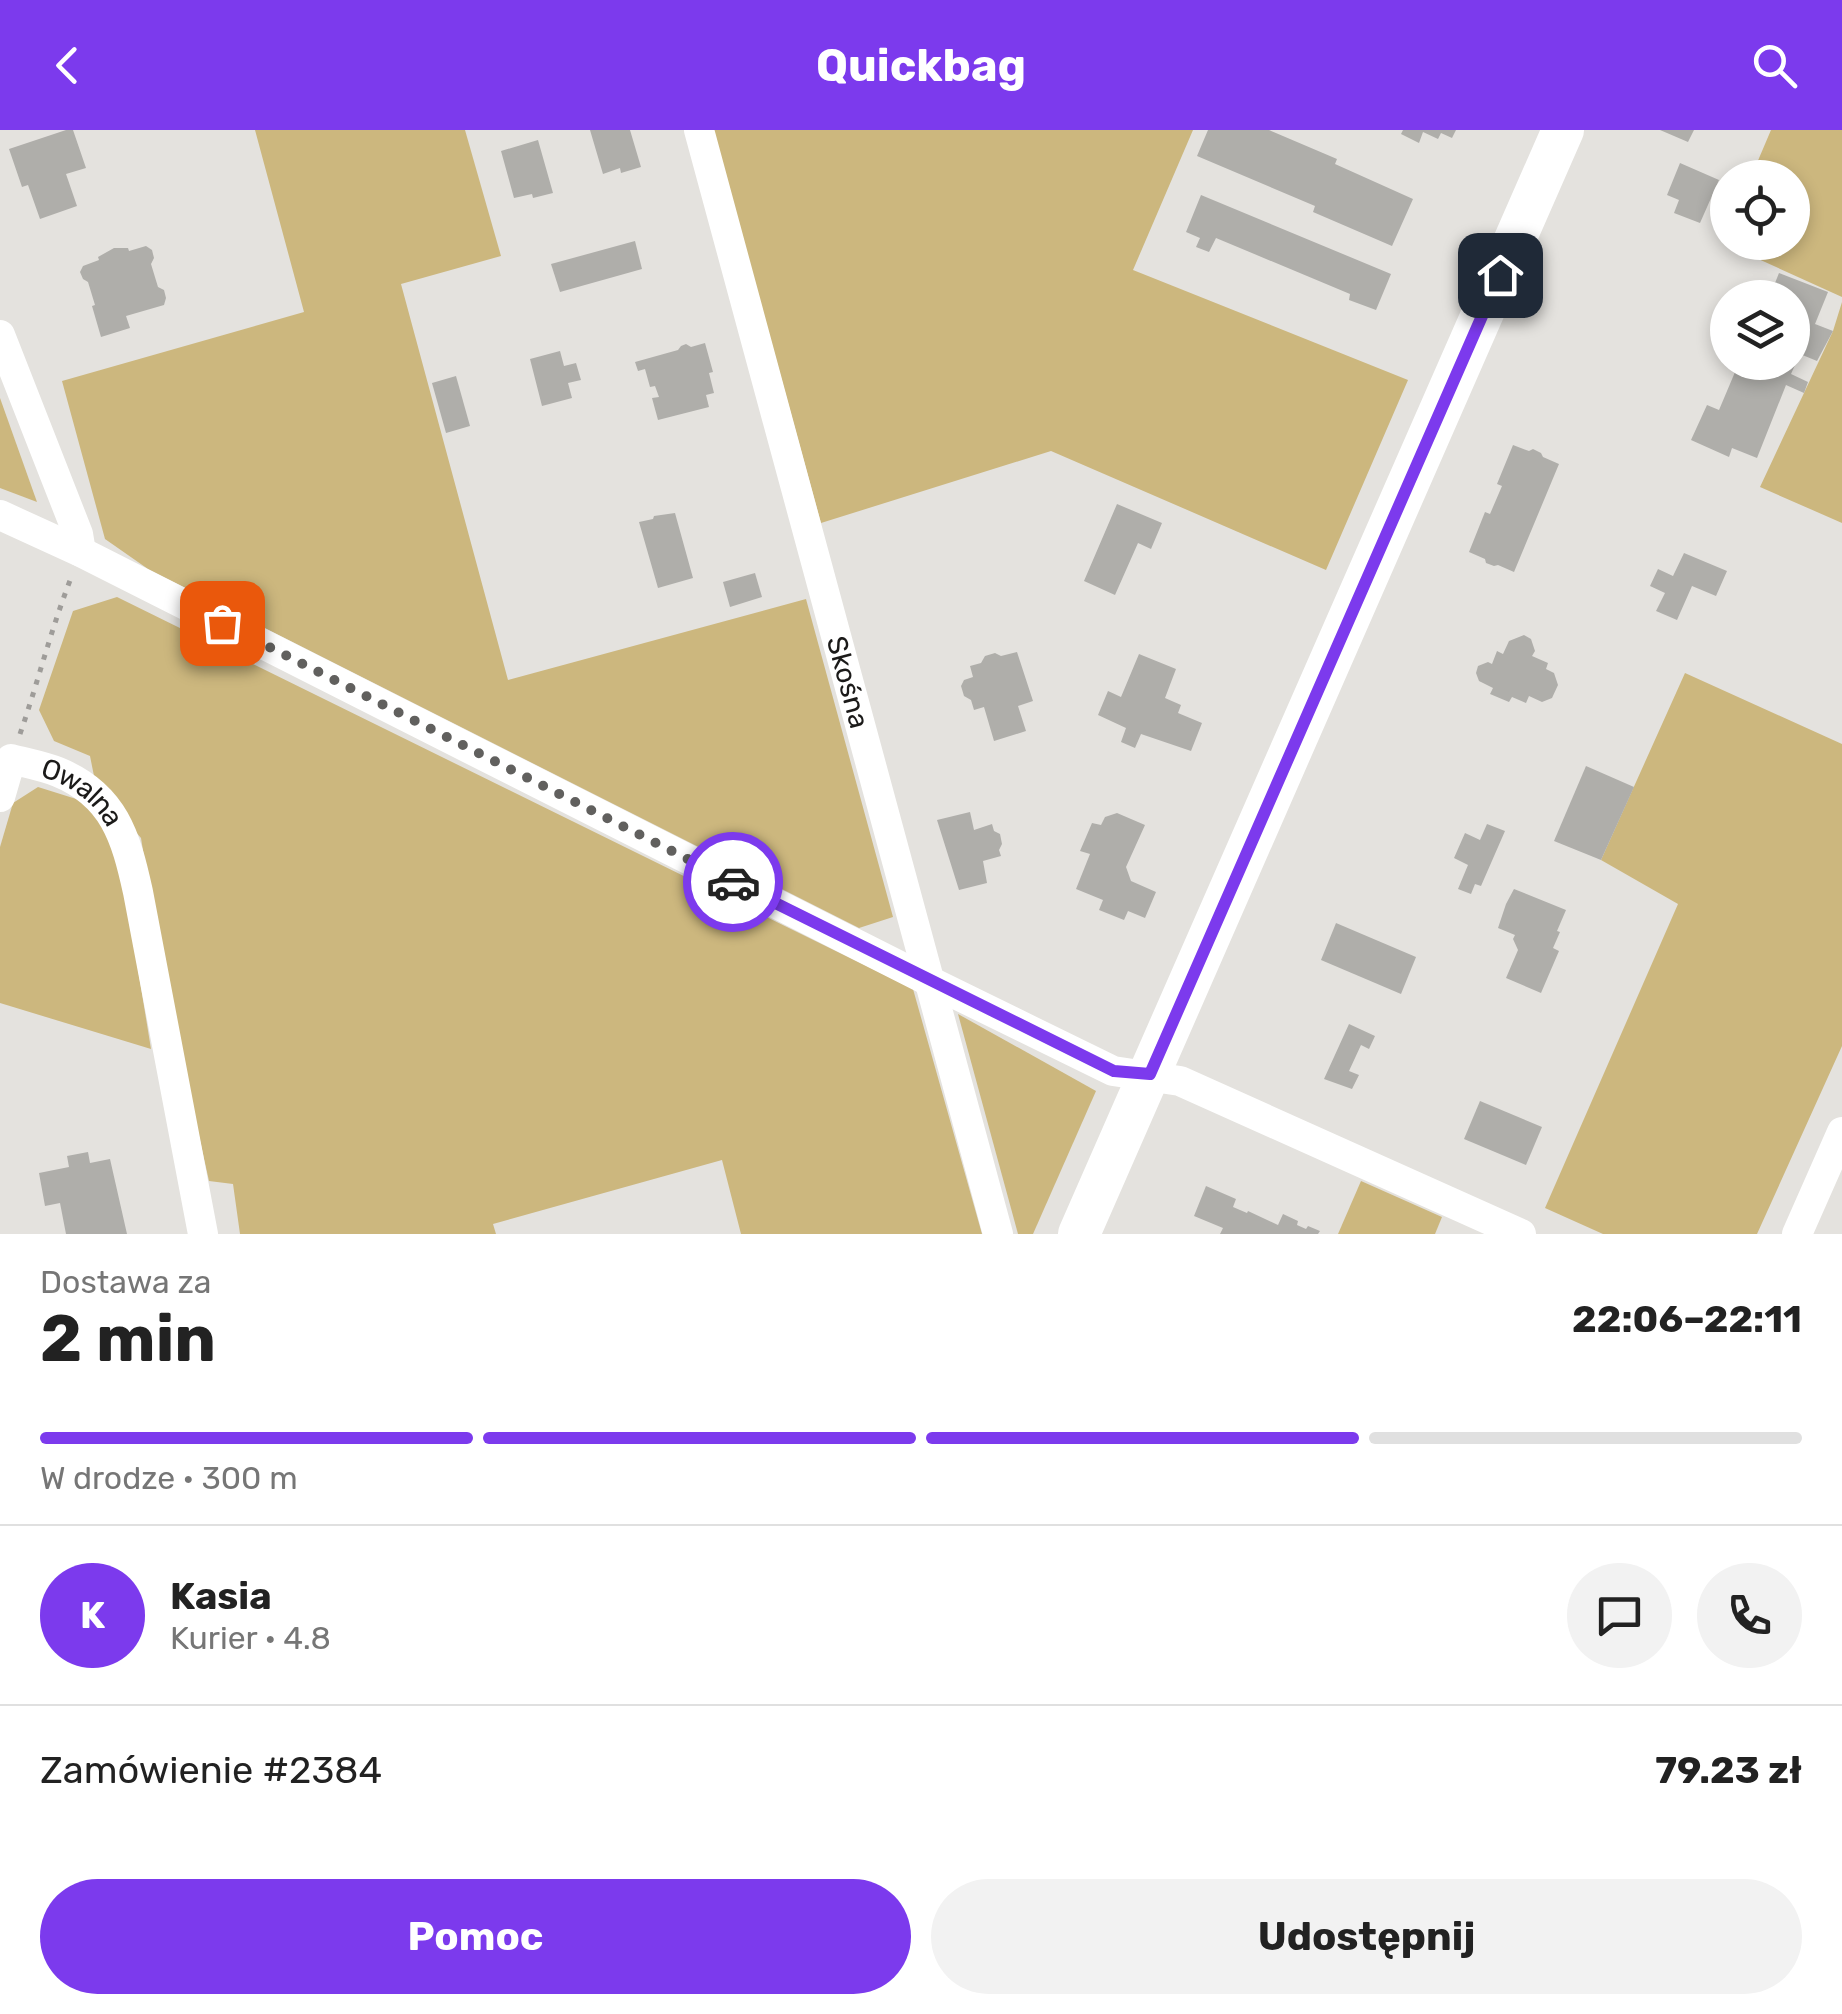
<!DOCTYPE html>
<html lang="pl">
<meta charset="utf-8">
<style>
:root{--surface:#fff;--page:#f2f2f2;--text:#222;--muted:#767676;--line:#e0e0e0;--accent:#7c3aed}
body{margin:0;font-family:Rubik,sans-serif;background:var(--page);color:var(--text);height:100vh;display:flex;flex-direction:column;font-size:38px;white-space:nowrap}
*{box-sizing:border-box;margin:0}
p{font-size:32px;color:var(--muted)}
.icon{flex:none;width:55px;height:55px;fill:none;stroke:currentColor;stroke-width:2;stroke-linecap:round;stroke-linejoin:round}
.map{position:relative;height:1104px;overflow:hidden}
.drawer{display:flex;flex-direction:column;background:var(--surface);flex:1}
.drawer>*{flex:none}
.tools{position:absolute;left:1710px;top:30px;display:grid;gap:20px}
.tools a{display:grid;place-items:center;width:100px;height:100px;border-radius:50%;background:var(--surface);box-shadow:0 5px 15px #0003;font-size:50px}
.pin{position:absolute;display:grid;place-items:center;width:85px;height:85px;color:#fff;margin:-42px;border-radius:20px;box-shadow:0 5px 15px #0006}
.courier{position:absolute;display:grid;place-items:center;width:100px;height:100px;margin:-50px;border:8px solid #7c3aed;border-radius:50%;background:#fff;color:#222;box-shadow:0 2px 12px #0007}
.headline em{font-style:normal;font-weight:700}
.headline div{display:flex;flex-direction:column-reverse}
.headline{display:flex;align-items:center;justify-content:space-between;height:170px;padding:0 40px}
h1{font-size:65px;font-weight:700;line-height:75px}
.bar{display:grid;grid-template-columns:repeat(4,1fr);gap:15px 10px;align-content:center;height:120px;padding:0 40px}
.bar i{height:12px;border-radius:8px;background:var(--line)}
.bar .active{background:var(--accent)}
.bar p{grid-column:span 4}
.line{display:flex;align-items:center;gap:25px;padding:0 40px;border-top:2px solid var(--line)}
.line div{flex:1}
.round{display:grid;place-items:center;flex:none;width:105px;height:105px;border-radius:52px;background:var(--page)}
.button{display:flex;gap:20px;margin-top:auto;padding:20px 40px}
.button a{flex:1;height:115px;border-radius:60px;background:var(--accent);color:#fff;font-size:40px;font-weight:700;line-height:115px;text-align:center}
.button a+a{background:var(--page);color:var(--text)}
header{display:flex;justify-content:space-between;align-items:center;height:130px;padding:0 40px;background:var(--accent);color:#fff;font-size:45px;font-weight:700}
.map>svg:first-child{display:block}
</style>
<header><svg class="icon" aria-label="back" viewBox="0 0 24 24"><path d="M15 5l-7 7 7 7"/></svg>Quickbag<svg class="icon" aria-label="search" viewBox="0 0 24 24"><circle cx="10" cy="10" r="6"/><path d="M15 15l6 6"/></svg></header>
<div class="map">
<svg width="1842" height="1104" viewBox="0 0 1842 1104">
<rect width="100%" height="100%" fill="#e4e2de"/>
<g fill="#ccb77e">
<path d="M 255,0 L 465,0 L 501,126 L 401,154 L 508,550 L 806,469 L 893,787 L 859,798 L 148,439 L 105,409 L 62,251 L 304,182 Z"/>
<path d="M 713,0 L 1193,0 L 1133,140 L 1408,250 L 1326,440 L 1051,321 L 821,393 Z"/>
<path d="M 1771,0 L 1842,0 L 1842,167 L 1723,113 L 1727,103 L 1728,112 L 1792,112 L 1792,48 L 1751,47 Z"/>
<path d="M 1842,172 L 1842,393 L 1760,357 L 1833,201 Z"/>
<path d="M 0,268 L 37,372 L 0,358 Z"/>
<path d="M 117,467 L 913,859 L 982,1104 L 741,1104 L 722,1030 L 493,1094 L 496,1104 L 240,1104 L 233,1054 L 209,1051 L 161,834 L 141,708 L 96,656 L 90,626 L 54,611 L 39,580 L 73,481 Z"/>
<path d="M 1685,543 L 1842,614 L 1842,916 L 1757,1104 L 1603,1104 L 1545,1078 L 1678,774 L 1601,730 Z"/>
<path d="M 38,657 L 89,673 L 113,686 L 151,919 L 0,873 L 0,717 L 13,673 Z"/>
<path d="M 958,884 L 1096,961 L 1033,1104 L 1018,1104 Z"/>
<path d="M 1361,1051 L 1442,1087 L 1435,1104 L 1338,1104 Z"/>
</g>
<g fill="#afaeaa">
<path d="M 66,0 L 73,0 L 86,38 L 66,44 L 77,76 L 40,89 L 28,55 L 22,57 L 9,19 Z"/>
<path d="M 590,0 L 630,0 L 641,37 L 621,43 L 620,38 L 603,44 Z"/>
<path d="M 1208,0 L 1269,0 L 1337,29 L 1335,34 L 1413,69 L 1392,116 L 1313,82 L 1315,76 L 1197,26 Z"/>
<path d="M 1403,0 L 1456,0 L 1452,8 L 1441,3 L 1438,9 L 1423,2 L 1419,13 L 1401,4 Z"/>
<path d="M 1660,0 L 1694,0 L 1688,12 Z"/>
<path d="M 538,10 L 553,63 L 533,68 L 532,64 L 514,68 L 501,21 Z"/>
<path d="M 1680,33 L 1719,50 L 1700,93 L 1674,83 L 1679,70 L 1667,65 Z"/>
<path d="M 1201,65 L 1391,144 L 1376,180 L 1349,170 L 1350,164 L 1216,108 L 1209,122 L 1196,117 L 1200,108 L 1186,102 Z"/>
<path d="M 635,111 L 642,139 L 560,162 L 551,134 Z"/>
<path d="M 146,116 L 152,120 L 154,128 L 151,134 L 158,157 L 164,160 L 166,168 L 164,175 L 126,186 L 130,198 L 101,207 L 92,176 L 95,175 L 88,152 L 83,149 L 80,142 L 83,136 L 99,130 L 98,127 L 114,118 L 128,118 L 129,121 Z"/>
<path d="M 1779,143 L 1828,162 L 1815,194 L 1833,201 L 1817,231 L 1800,224 L 1791,244 L 1808,252 L 1804,263 L 1786,255 L 1757,328 L 1732,318 L 1729,327 L 1691,310 L 1707,275 L 1719,280 L 1738,235 L 1741,235 L 1742,232 L 1792,232 L 1792,168 L 1741,168 L 1746,156 L 1761,162 L 1764,154 L 1773,158 Z"/>
<path d="M 705,213 L 713,242 L 709,243 L 714,263 L 706,265 L 709,277 L 658,290 L 652,268 L 659,267 L 655,256 L 650,257 L 645,239 L 638,241 L 635,232 L 678,220 L 681,216 L 686,214 L 691,217 Z"/>
<path d="M 560,221 L 564,236 L 576,233 L 581,250 L 568,253 L 572,268 L 542,276 L 530,229 Z"/>
<path d="M 456,246 L 470,296 L 446,303 L 432,253 Z"/>
<path d="M 1513,315 L 1529,321 L 1533,319 L 1541,323 L 1543,327 L 1559,334 L 1514,442 L 1498,435 L 1494,436 L 1486,433 L 1485,429 L 1469,422 L 1485,382 L 1490,384 L 1502,356 L 1497,354 Z"/>
<path d="M 1117,374 L 1162,393 L 1151,419 L 1138,413 L 1115,465 L 1084,451 Z"/>
<path d="M 675,383 L 693,448 L 658,458 L 639,392 L 653,389 L 654,386 Z"/>
<path d="M 1684,423 L 1727,441 L 1716,466 L 1692,456 L 1677,490 L 1656,481 L 1665,463 L 1650,456 L 1658,439 L 1673,446 Z"/>
<path d="M 755,443 L 762,467 L 730,477 L 723,452 Z"/>
<path d="M 1524,505 L 1531,509 L 1535,521 L 1532,526 L 1548,533 L 1546,539 L 1554,543 L 1558,555 L 1552,568 L 1542,572 L 1529,566 L 1526,573 L 1512,567 L 1509,572 L 1490,564 L 1493,558 L 1479,551 L 1476,543 L 1478,536 L 1488,532 L 1492,534 L 1497,521 L 1503,524 L 1509,511 Z"/>
<path d="M 1017,522 L 1033,571 L 1018,576 L 1026,601 L 994,611 L 984,577 L 974,580 L 971,570 L 964,566 L 961,556 L 964,550 L 973,547 L 970,536 L 981,533 L 985,526 L 995,523 L 1001,526 Z"/>
<path d="M 1139,524 L 1176,539 L 1165,568 L 1181,575 L 1178,583 L 1202,593 L 1191,621 L 1141,604 L 1135,618 L 1121,612 L 1126,598 L 1098,585 L 1108,561 L 1121,567 Z"/>
<path d="M 1586,636 L 1634,657 L 1601,730 L 1554,711 Z"/>
<path d="M 970,682 L 974,700 L 992,694 L 994,701 L 1000,704 L 1002,714 L 999,720 L 1001,726 L 983,731 L 987,753 L 959,760 L 937,690 Z"/>
<path d="M 1117,683 L 1145,695 L 1126,737 L 1131,751 L 1156,762 L 1145,788 L 1128,781 L 1124,790 L 1099,780 L 1103,770 L 1076,759 L 1090,724 L 1080,721 L 1092,693 L 1101,695 L 1105,687 Z"/>
<path d="M 1487,694 L 1505,701 L 1481,756 L 1475,754 L 1471,764 L 1458,759 L 1468,735 L 1454,728 L 1465,703 L 1480,710 Z"/>
<path d="M 1514,759 L 1566,780 L 1557,801 L 1560,802 L 1553,818 L 1559,821 L 1541,863 L 1506,848 L 1518,820 L 1513,809 L 1515,805 L 1498,798 L 1506,774 Z"/>
<path d="M 1336,793 L 1416,827 L 1401,864 L 1321,830 Z"/>
<path d="M 1349,894 L 1375,906 L 1369,919 L 1361,915 L 1349,941 L 1359,945 L 1352,959 L 1324,949 Z"/>
<path d="M 1480,971 L 1542,997 L 1526,1035 L 1464,1009 Z"/>
<path d="M 88,1022 L 90,1033 L 110,1029 L 127,1104 L 66,1104 L 60,1073 L 45,1076 L 39,1043 L 69,1037 L 67,1026 Z"/>
<path d="M 1206,1056 L 1236,1069 L 1233,1077 L 1247,1083 L 1248,1081 L 1278,1095 L 1283,1084 L 1298,1091 L 1297,1095 L 1306,1099 L 1308,1096 L 1320,1101 L 1318,1104 L 1220,1104 L 1223,1098 L 1194,1086 Z"/>
</g>
<g fill="none" stroke-linecap="round" stroke-linejoin="round">
<path stroke="#9e9c99" stroke-width="5" stroke-dasharray="5 8" stroke-linecap="butt" d="M 20,604 C 38,552 51,499 71,448"/>
<g stroke="#fff" stroke-width="30">
<path id="s1" d="M 699,0 L 998,1104"/>
<path d="M 0,205 L 78,404 L 81,422"/>
<path d="M 0,385 L 81,422 L 929,851 L 1113,941 L 1180,951 L 1521,1104"/>
<path id="s2" d="M 0,667 L 11,629 C 26,633 43,636 58,642 C 114,665 126,707 138,762 L 203,1104"/>
<path d="M 1797,1104 L 1842,1002"/>
</g>
<path stroke="#fff" stroke-width="42" d="M 1079,1104 L 1563,0"/>
</g>
<g fill="none" stroke-linecap="round" stroke-linejoin="round">
<path stroke="#61605e" stroke-width="10" stroke-dasharray="0 18" d="M 222,493 L 733,752"/>
<path stroke="#7c3aed" stroke-width="12" d="M 733,752 L 1114,941 L 1150,944 L 1500,145"/>
</g>
<g text-anchor="middle" stroke-width="8" stroke-linejoin="round" paint-order="stroke">
<g font-size="28" fill="#1b1a19" stroke="#f1f0ec">
<text dy="10" stroke="none"><textPath href="#s1" startOffset="572">Skośna</textPath></text>
<text dy="10" stroke="none"><textPath href="#s2" startOffset="120">Owalna</textPath></text>
</g>
</g>
</svg>
<div class="tools">
<a><svg class="icon" aria-label="locate" viewBox="0 0 24 24"><circle cx="12" cy="12" r="6"/><path d="M12 2v4M12 18v4M2 12h4M18 12h4"/></svg></a>
<a><svg class="icon" aria-label="layers" viewBox="0 0 24 24"><path d="M12 4l9 5-9 5-9-5zM3 14l9 5 9-5"/></svg></a>
</div>
<div class="pin" style="left:222px;top:493px;background:#ea580c"><svg class="icon" aria-label="bag" viewBox="0 0 24 24"><path d="M5 8h14l-1 12H6zM9 8a3 3 0 0 1 6 0"/></svg></div>
<div class="pin" style="left:1500px;top:145px;background:#1f2937"><svg class="icon" aria-label="home" viewBox="0 0 24 24"><path d="M3 11l9-7 9 7M6 9v11h12V9"/></svg></div>
<div class="courier" style="left:733px;top:752px"><svg class="icon" aria-label="car" viewBox="0 0 24 24"><path d="M5 17H2v-5l4-1 3-4h7l3 4 3 1v5h-3M9 17h6M6 11h13"/><circle cx="7" cy="17" r="2"/><circle cx="17" cy="17" r="2"/></svg></div>
</div>
<section class="drawer">
<div class="headline"><div><h1>2 min</h1><p>Dostawa za</p></div><em>22:06–22:11</em></div>
<div class="bar"><i class="active"></i><i class="active"></i><i class="active"></i><i></i><p>W drodze · 300 m</p></div>
<div class="line" style="height:180px"><b class="round" style="background:var(--accent);color:#fff">K</b><div><b>Kasia</b><p>Kurier · 4.8</p></div><a class="round"><svg class="icon" aria-label="chat" viewBox="0 0 24 24"><path d="M4 5h16v11H9l-5 4z"/></svg></a><a class="round"><svg class="icon" aria-label="phone" viewBox="0 0 24 24"><path d="M5 4h4l2 5-3 2q2 4 5 5l2-3 5 2v4C11 20 4 13 5 4z"/></svg></a></div>
<div class="line" style="height:130px"><div>Zamówienie #2384</div><b>79.23 zł</b></div>
<div class="button"><a>Pomoc</a><a>Udostępnij</a></div>
</section>
